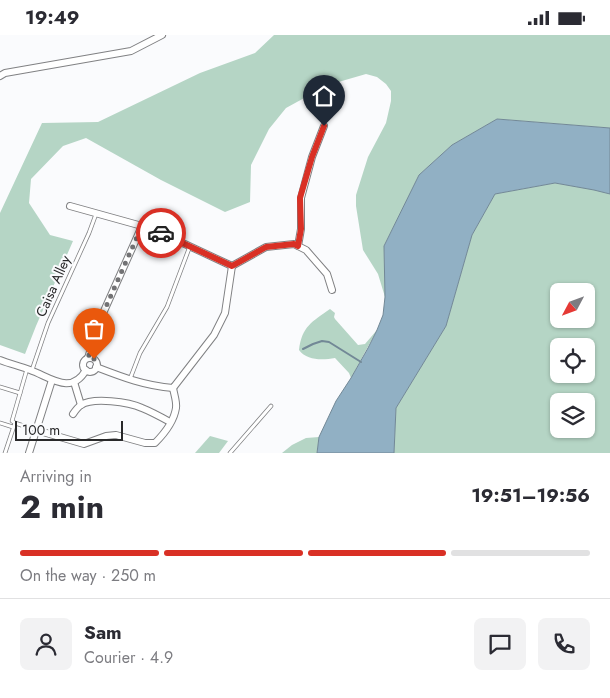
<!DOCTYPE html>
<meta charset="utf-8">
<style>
:root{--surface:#fff;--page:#f2f2f3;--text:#2b2b33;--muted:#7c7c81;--line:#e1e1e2;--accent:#d93025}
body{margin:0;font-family:Jost,sans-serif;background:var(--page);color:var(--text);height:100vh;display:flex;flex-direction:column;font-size:19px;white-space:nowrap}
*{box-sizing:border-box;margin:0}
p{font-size:16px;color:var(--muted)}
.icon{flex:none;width:28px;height:28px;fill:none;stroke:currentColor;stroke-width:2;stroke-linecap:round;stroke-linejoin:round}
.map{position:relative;height:418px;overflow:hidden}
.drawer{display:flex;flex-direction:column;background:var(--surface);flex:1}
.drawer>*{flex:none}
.needle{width:32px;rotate:229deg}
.buttons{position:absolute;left:550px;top:248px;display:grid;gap:10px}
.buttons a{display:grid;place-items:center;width:45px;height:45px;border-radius:8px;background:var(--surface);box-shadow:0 1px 4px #0004;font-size:25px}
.scale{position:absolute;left:15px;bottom:12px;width:108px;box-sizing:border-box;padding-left:5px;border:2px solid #29292a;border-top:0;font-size:14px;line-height:18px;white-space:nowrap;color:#29292a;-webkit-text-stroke:4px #fafbfd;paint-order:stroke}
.pin{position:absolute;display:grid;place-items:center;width:42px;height:42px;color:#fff;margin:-51px -21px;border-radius:50% 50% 50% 0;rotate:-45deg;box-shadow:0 0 5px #0007}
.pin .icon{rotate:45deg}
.courier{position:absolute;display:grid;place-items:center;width:50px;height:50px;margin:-25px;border:4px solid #d93025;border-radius:50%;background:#fff;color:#222;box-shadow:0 1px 6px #0007}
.summary em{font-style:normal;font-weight:700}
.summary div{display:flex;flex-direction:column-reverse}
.summary{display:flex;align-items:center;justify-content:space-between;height:85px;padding:0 20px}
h1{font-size:32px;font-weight:700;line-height:38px}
.bar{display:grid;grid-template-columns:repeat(4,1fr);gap:8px 5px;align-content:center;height:60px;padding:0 20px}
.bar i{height:6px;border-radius:4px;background:var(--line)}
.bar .current{background:var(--accent)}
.bar p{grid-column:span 4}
.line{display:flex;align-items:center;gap:12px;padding:0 20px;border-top:1px solid var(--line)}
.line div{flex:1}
.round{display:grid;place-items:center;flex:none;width:52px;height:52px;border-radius:8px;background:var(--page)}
.status{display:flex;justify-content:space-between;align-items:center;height:35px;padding:0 25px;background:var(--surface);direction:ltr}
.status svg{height:14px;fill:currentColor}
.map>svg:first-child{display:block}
</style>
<div class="status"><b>19:49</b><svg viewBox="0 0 49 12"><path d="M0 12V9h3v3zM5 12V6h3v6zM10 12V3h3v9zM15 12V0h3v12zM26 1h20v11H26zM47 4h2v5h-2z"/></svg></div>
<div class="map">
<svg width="610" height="418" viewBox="0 0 610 418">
<rect width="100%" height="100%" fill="#fafbfd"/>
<g fill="#b5d5c5" fill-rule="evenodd">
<path d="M 274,0 L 610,0 L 610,93 L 497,84 L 452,110 L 419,140 L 384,211 L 385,262 L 378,239 L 363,215 L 356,171 L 356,160 L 368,122 L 386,88 L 391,66 L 391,56 L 386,49 L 377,42 L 366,39 L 328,50 L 286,73 L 269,94 L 251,130 L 250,167 L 225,177 L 161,145 L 86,103 L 63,111 L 31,144 L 29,168 L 50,200 L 73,206 L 36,291 L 25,319 L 0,310 L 0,178 L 42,88 L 98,87 L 200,38 L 255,18 Z"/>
<path d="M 555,148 L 595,155 L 610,159 L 610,418 L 394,418 L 396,373 L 446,291 L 472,200 L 495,159 ZM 559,256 L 586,256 L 586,284 L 559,284 ZM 559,311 L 586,311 L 586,339 L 559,339 ZM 559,366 L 586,366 L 586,394 L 559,394 Z"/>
<path d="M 330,274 L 335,278 L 334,282 L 335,284 L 358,310 L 365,309 L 377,295 L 351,343 L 349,338 L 335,323 C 323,325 307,326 299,315 C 302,291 312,287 330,274 Z"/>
<path d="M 210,401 L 228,406 L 219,418 L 195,418 Z"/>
<path d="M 319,402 L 317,418 L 282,418 L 292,410 L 306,403 Z"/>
</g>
<path fill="#91b0c4" stroke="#728896" d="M 497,84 L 610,93 L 610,159 L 594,155 L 555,148 L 495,159 L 472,200 L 446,291 L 396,373 L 394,418 L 317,418 L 319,402 L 336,366 L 351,343 L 368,313 L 377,295 L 383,280 L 385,262 L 384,211 L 419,140 L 452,110 Z"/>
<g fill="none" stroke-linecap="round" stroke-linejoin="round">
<path stroke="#728896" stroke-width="2" d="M 303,314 L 313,309 L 322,306 L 329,307 L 361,327"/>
<g stroke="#808183" stroke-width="4.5">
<g id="service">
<path d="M 32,335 L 48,288 L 89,198 L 96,179"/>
<path d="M 130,344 L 140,318 L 167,272 L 190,211"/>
<path d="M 0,352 L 20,358"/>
<path d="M 0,388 L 13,392"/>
<path d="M 15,388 L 12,386 L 27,334"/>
<path d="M 5,418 L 15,388 L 36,395"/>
<path d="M 230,418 L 271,371"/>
</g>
</g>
<g stroke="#808183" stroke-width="8">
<g id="minor">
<path d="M 0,41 L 5,38 L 131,16 L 162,0"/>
<path d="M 70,171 L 142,191"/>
<path d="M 298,211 L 301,194 L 301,163 L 312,122 L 324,91"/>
<path d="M 232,231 L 266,212 L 294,209 L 306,215 L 327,239 L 332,255"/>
<path d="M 88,323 L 100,285 L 142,191 L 159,197 L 232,231"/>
<circle cx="90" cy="330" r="7"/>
<path d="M 0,325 C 10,329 20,331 30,335 C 50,342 71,361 86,335"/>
<path d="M 96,332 C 122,342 145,351 173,353 L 214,300 L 225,278 L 232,231"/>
<path d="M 74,347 L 81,370"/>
<path d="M 73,379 C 75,376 78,372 81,370 C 93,362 129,367 142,373 C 152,377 161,382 170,387"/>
<path d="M 36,395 L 84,409 L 106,401 L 116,400 L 145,408 L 155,408 C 164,399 174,386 176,373 C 177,367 174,359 173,353"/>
<path d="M 29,418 L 52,345"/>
</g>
</g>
<use href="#service" stroke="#fff" stroke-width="3"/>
<use href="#minor" stroke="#fff" stroke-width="6"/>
</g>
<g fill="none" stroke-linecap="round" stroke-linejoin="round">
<path stroke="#727274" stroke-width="5" stroke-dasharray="0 9" d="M 94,324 L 88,323 L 100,285 L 142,191 L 161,198"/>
<path stroke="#d93025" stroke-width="6" d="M 161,198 L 232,231 L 266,212 L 294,209 L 298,211 L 301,194 L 300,163 L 312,122 L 324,91"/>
</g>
<g text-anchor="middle" stroke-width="4" stroke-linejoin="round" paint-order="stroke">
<g font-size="14" fill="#29292a" stroke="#fafbfd">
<text transform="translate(53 251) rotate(-66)" y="5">Caisa Alley</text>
</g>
</g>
</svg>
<div class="buttons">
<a><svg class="needle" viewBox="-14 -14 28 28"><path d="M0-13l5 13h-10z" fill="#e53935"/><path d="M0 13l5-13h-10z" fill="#7c7c81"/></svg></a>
<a><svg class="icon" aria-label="locate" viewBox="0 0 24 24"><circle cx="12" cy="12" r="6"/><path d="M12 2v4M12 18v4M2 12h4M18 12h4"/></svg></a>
<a><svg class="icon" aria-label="layers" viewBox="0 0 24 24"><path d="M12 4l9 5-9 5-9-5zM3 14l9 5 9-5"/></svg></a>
</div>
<div class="scale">100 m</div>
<div class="pin" style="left:94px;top:324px;background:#ea580c"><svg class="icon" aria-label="bag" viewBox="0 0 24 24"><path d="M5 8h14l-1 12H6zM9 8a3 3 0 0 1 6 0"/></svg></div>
<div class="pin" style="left:324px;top:91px;background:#1f2937"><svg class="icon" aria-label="home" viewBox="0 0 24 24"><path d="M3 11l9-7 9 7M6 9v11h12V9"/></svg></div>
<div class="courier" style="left:161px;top:198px"><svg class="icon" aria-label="car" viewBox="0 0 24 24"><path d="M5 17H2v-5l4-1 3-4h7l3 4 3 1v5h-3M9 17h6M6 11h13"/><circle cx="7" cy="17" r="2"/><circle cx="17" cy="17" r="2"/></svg></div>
</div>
<section class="drawer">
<div class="summary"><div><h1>2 min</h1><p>Arriving in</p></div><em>19:51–19:56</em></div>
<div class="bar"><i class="current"></i><i class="current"></i><i class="current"></i><i></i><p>On the way · 250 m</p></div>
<div class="line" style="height:90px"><a class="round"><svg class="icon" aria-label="person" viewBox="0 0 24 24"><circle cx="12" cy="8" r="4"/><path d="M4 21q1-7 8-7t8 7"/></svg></a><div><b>Sam</b><p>Courier · 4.9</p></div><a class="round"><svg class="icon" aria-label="chat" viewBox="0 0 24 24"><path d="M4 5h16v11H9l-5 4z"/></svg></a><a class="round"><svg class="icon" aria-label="phone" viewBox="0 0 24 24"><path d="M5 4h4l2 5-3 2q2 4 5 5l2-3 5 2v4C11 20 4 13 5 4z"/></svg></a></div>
</section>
